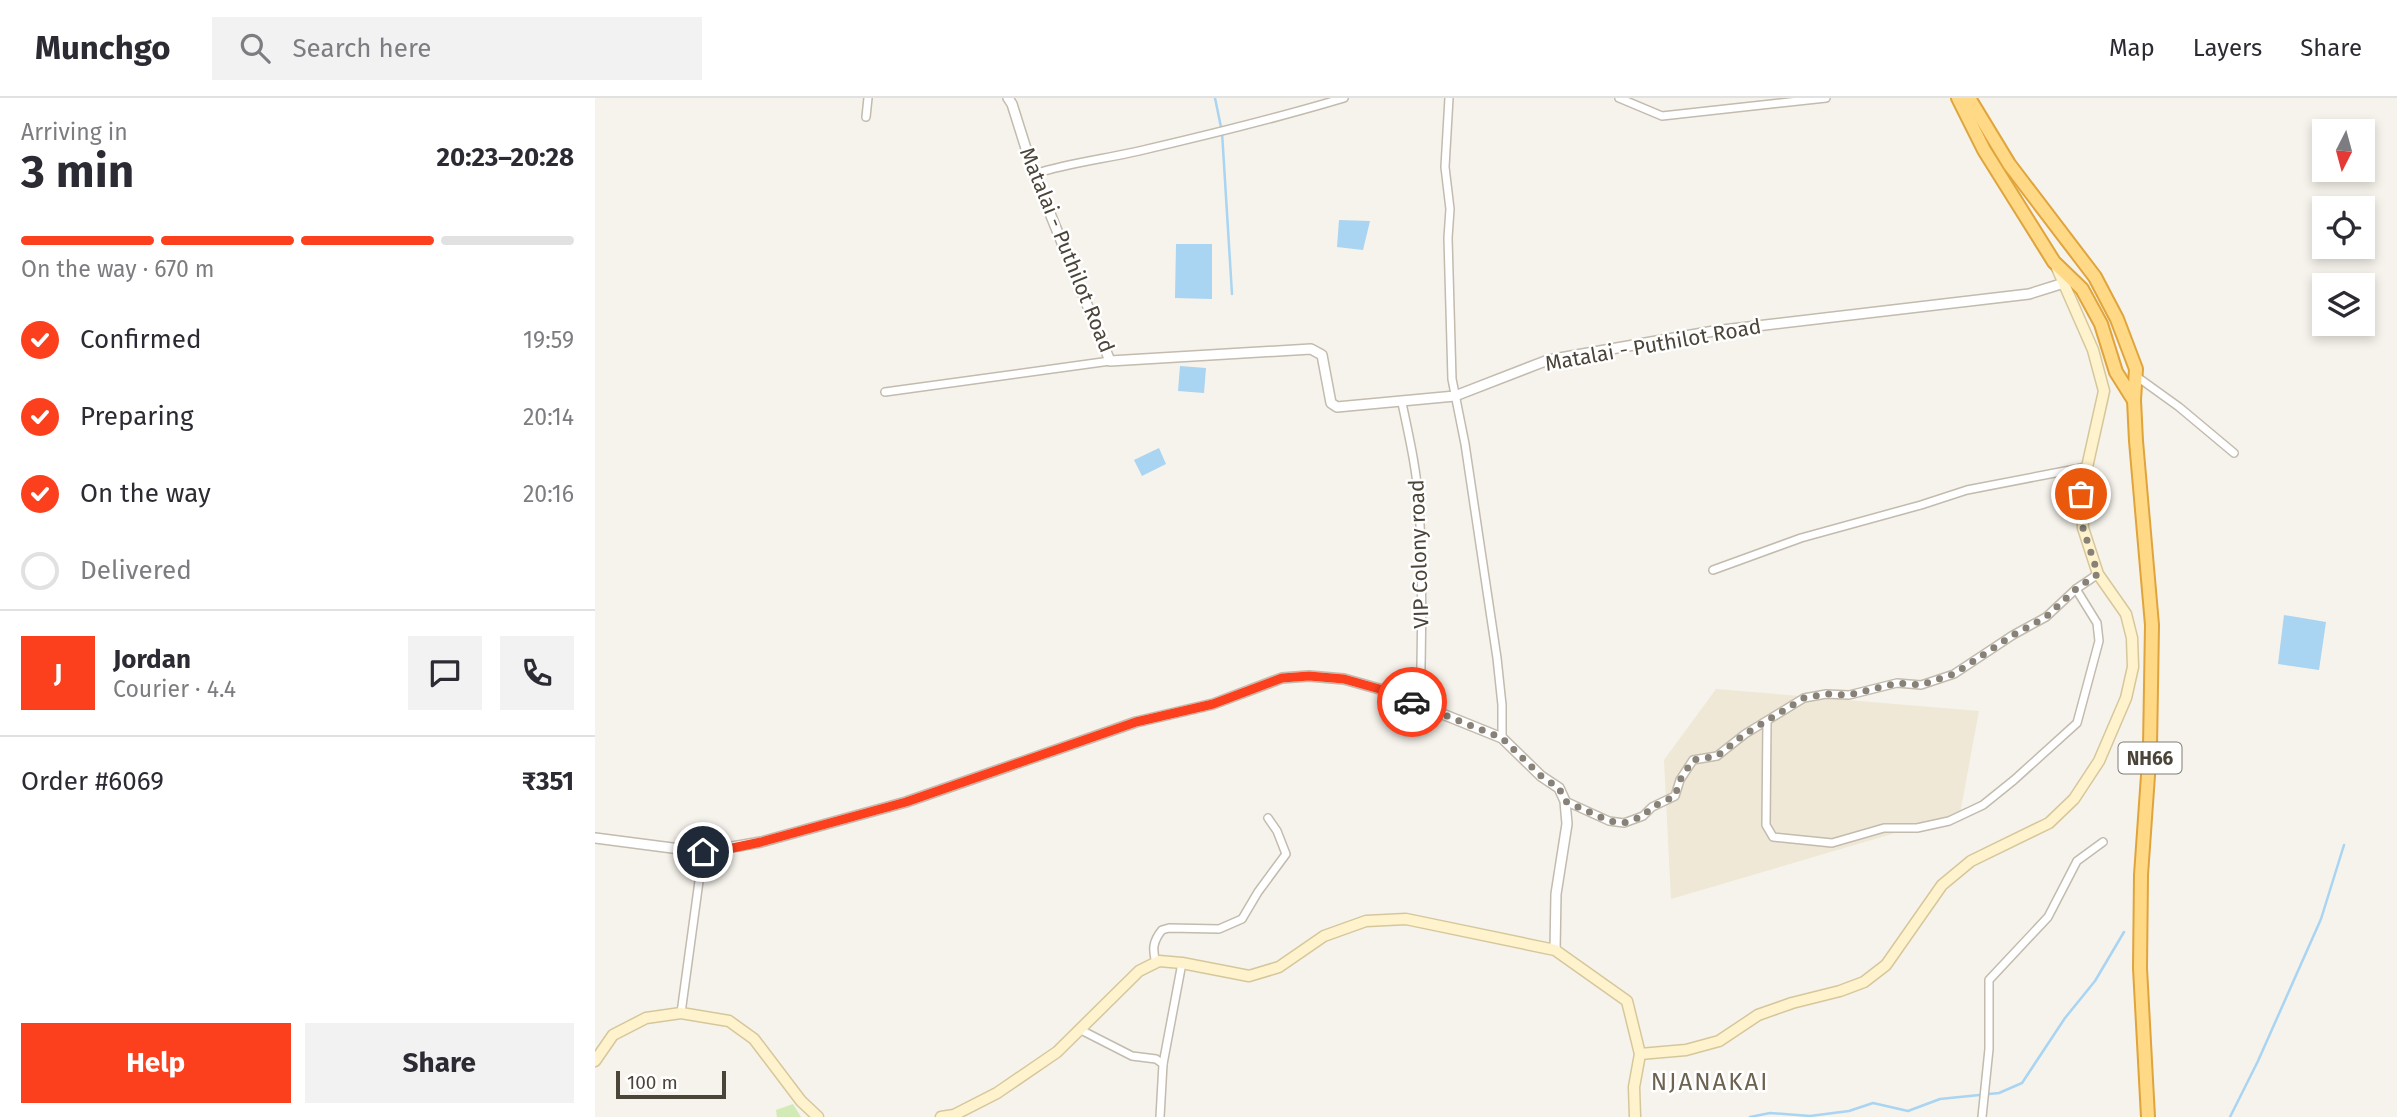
<!DOCTYPE html>
<meta charset="utf-8">
<style>
:root{--surface:#fff;--page:#f2f2f3;--text:#2b2b33;--muted:#7c7c81;--line:#e1e1e2;--accent:#fc3f1d}
body{margin:0;font-family:"Fira Sans",sans-serif;background:var(--page);color:var(--text);height:100vh;display:flex;flex-direction:column;font-size:26px;white-space:nowrap}
*{box-sizing:border-box;margin:0}
p{font-size:23px;color:var(--muted)}
.icon{flex:none;width:38px;height:38px;fill:none;stroke:currentColor;stroke-width:2;stroke-linecap:round;stroke-linejoin:round}
.map{position:relative;flex:1;overflow:hidden}
.details{display:flex;flex-direction:column;background:var(--surface);width:595px}
.details>*{flex:none}
.needle{width:46px;rotate:186deg}
.fabs{position:absolute;left:1717px;top:21px;display:grid;gap:14px}
.fabs a{display:grid;place-items:center;width:63px;height:63px;border-radius:0px;background:var(--surface);box-shadow:0 4px 10px #0003;font-size:35px}
.scale{position:absolute;left:21px;bottom:18px;width:110px;box-sizing:border-box;padding-left:7px;border:4px solid #4b4439;border-top:0;font-size:19px;line-height:24px;white-space:nowrap;color:#4b4439;-webkit-text-stroke:5px #fff;paint-order:stroke}
.pin{position:absolute;display:grid;place-items:center;width:60px;height:60px;color:#fff;margin:-30px;border:4px solid #fff;border-radius:50%;box-shadow:0 2px 7px #0007}
.courier{position:absolute;display:grid;place-items:center;width:70px;height:70px;margin:-35px;border:5px solid #fc3f1d;border-radius:50%;background:#fff;color:#222;box-shadow:0 2px 9px #0007}
.overview em{font-style:normal;font-weight:700}
.overview div{display:flex;flex-direction:column-reverse}
.overview{display:flex;align-items:center;justify-content:space-between;height:119px;padding:0 21px}
h1{font-size:46px;font-weight:700;line-height:52px}
.bar{display:grid;grid-template-columns:repeat(4,1fr);gap:10px 7px;align-content:center;height:84px;padding:0 21px}
.bar i{height:9px;border-radius:5px;background:var(--line)}
.bar .current{background:var(--accent)}
.bar p{grid-column:span 4}
.line{display:flex;align-items:center;gap:18px;padding:0 21px;border-top:2px solid var(--line)}
.line div{flex:1}
.round{display:grid;place-items:center;flex:none;width:74px;height:74px;border-radius:0px;background:var(--page)}
ol{padding:0 21px;list-style:none}
li{display:flex;align-items:center;gap:21px;height:77px}
li p{margin-inline-start:auto}
li .icon{padding:7px;border-radius:50%;background:var(--accent);color:#fff;stroke-width:4}
li:last-child{color:var(--muted)}
li i{width:38px;height:38px;border:4px solid var(--line);border-radius:50%}
.cta{display:flex;gap:14px;margin-top:auto;padding:14px 21px}
.cta a{flex:1;height:80px;border-radius:0px;background:var(--accent);color:#fff;font-size:28px;font-weight:700;line-height:80px;text-align:center}
.cta a+a{background:var(--page);color:var(--text)}
header{display:flex;align-items:center;gap:42px;box-sizing:border-box;height:98px;padding:0 35px;background:var(--surface);border-bottom:2px solid var(--line)}
header strong{font-size:33px}
nav{display:flex;gap:38px;margin-inline-start:auto;font-size:24px}
.search{width:490px;height:63px;background:var(--page);display:flex;align-items:center;gap:18px;box-sizing:border-box;padding:0 24px;border-radius:0px;color:var(--muted);font-size:26px}
main{display:flex;flex:1;min-height:0}
.map>svg:first-child{display:block}
</style>
<header>
<strong>Munchgo</strong>
<div class="search"><svg class="icon" aria-label="search" viewBox="0 0 24 24"><circle cx="10" cy="10" r="6"/><path d="M15 15l6 6"/></svg>Search here</div>
<nav><a>Map</a><a>Layers</a><a>Share</a></nav>
</header>
<main>
<section class="details">
<div class="overview"><div><h1>3 min</h1><p>Arriving in</p></div><em>20:23–20:28</em></div>
<div class="bar"><i class="current"></i><i class="current"></i><i class="current"></i><i></i><p>On the way · 670 m</p></div>
<ol>
<li><svg class="icon" aria-label="check" viewBox="0 0 24 24"><path d="M5 12l5 5 9-10"/></svg>Confirmed<p>19:59</p></li>
<li><svg class="icon" aria-label="check" viewBox="0 0 24 24"><path d="M5 12l5 5 9-10"/></svg>Preparing<p>20:14</p></li>
<li><svg class="icon" aria-label="check" viewBox="0 0 24 24"><path d="M5 12l5 5 9-10"/></svg>On the way<p>20:16</p></li>
<li><i></i>Delivered</li>
</ol>
<div class="line" style="height:126px"><b class="round" style="background:var(--accent);color:#fff">J</b><div><b>Jordan</b><p>Courier · 4.4</p></div><a class="round"><svg class="icon" aria-label="chat" viewBox="0 0 24 24"><path d="M4 5h16v11H9l-5 4z"/></svg></a><a class="round"><svg class="icon" aria-label="phone" viewBox="0 0 24 24"><path d="M5 4h4l2 5-3 2q2 4 5 5l2-3 5 2v4C11 20 4 13 5 4z"/></svg></a></div>
<div class="line" style="height:91px"><div>Order #6069</div><b>₹351</b></div>
<div class="cta"><a>Help</a><a>Share</a></div>
</section>
<div class="map">
<svg width="1802" height="1019" viewBox="0 0 1802 1019">
<rect width="100%" height="100%" fill="#f6f3ec"/>
<path fill="#efe8d6" d="M 1121,591 L 1384,613 L 1365,716 L 1076,801 L 1069,662 Z"/>
<path fill="#d2eab5" d="M 198,1006 L 206,1019 L 182,1019 L 181,1012 Z"/>
<g fill="#a9d4f2">
<path d="M 744,122 L 775,123 L 768,152 L 742,149 Z"/>
<path d="M 581,146 L 617,146 L 617,201 L 580,200 Z"/>
<path d="M 585,268 L 611,270 L 609,295 L 583,293 Z"/>
<path d="M 564,350 L 571,366 L 547,378 L 539,362 Z"/>
<path d="M 1689,517 L 1731,524 L 1724,572 L 1683,566 Z"/>
</g>
<g fill="none" stroke-linecap="round" stroke-linejoin="round">
<g stroke="#a9d4f2" stroke-width="2.5">
<path d="M 620,0 L 627,34 L 637,196"/>
<path d="M 1155,1019 L 1175,1015 L 1215,1018 L 1254,1013 L 1278,1005 L 1313,1013 L 1345,1001 L 1404,995 L 1427,985 L 1470,920 L 1500,883 L 1529,834"/>
<path d="M 1635,1019 L 1663,963 L 1726,821 L 1749,747"/>
</g>
<g stroke="#c2bbae" stroke-width="10">
<g id="minor">
<path d="M 854,0 L 850,69 L 855,111 L 853,140 L 857,281 L 870,346 L 902,560 L 907,607 L 907,640"/>
<path d="M 1024,0 L 1067,18 L 1231,0"/>
<path d="M 271,19 L 273,0"/>
<path d="M 439,76 C 474,65 509,61 544,53 C 613,37 682,20 749,0"/>
<path d="M 1541,278 L 1584,309 L 1639,355"/>
<path d="M 290,294 L 515,263"/>
<path d="M 807,305 C 814,338 822,373 824,407 C 828,473 827,541 825,608"/>
<path d="M 1118,472 L 1206,440 L 1326,407 L 1372,392 L 1491,369"/>
<path d="M 1172,623 L 1171,727 L 1178,739 L 1237,745 L 1289,730 L 1322,730 L 1354,723 L 1388,707 L 1419,682 L 1482,625 L 1504,543 L 1502,525 L 1481,491"/>
<path d="M 970,703 L 1014,723 L 1029,725 L 1048,718 L 1057,709 L 1080,698 L 1085,682 L 1098,662 L 1122,658 L 1150,636 L 1209,600 L 1231,596 L 1254,597 L 1302,585 L 1326,587 L 1359,576 L 1418,537 L 1451,519 L 1481,491 L 1503,476"/>
<path d="M 561,865 C 557,851 558,843 567,832 L 574,830 L 624,831 L 647,821 L 663,794 L 691,756 L 682,733 L 673,720"/>
<path d="M 86,915 L 108,754"/>
<path d="M 486,932 L 537,958 L 561,961 L 568,966 L 565,1019"/>
<path d="M 568,966 L 587,865"/>
<path d="M 1387,1019 L 1394,951 L 1394,882 L 1453,819 L 1482,763 L 1508,744"/>
</g>
</g>
<g stroke="#c2bbae" stroke-width="12">
<g id="tertiary">
<path d="M 413,0 L 417,6 L 439,76 L 515,263 L 716,251 L 727,257 L 736,305 L 742,309 L 860,298 L 953,262 L 1119,233 L 1434,196 L 1469,185"/>
<path d="M 0,740 L 108,754 L 166,744 L 311,704 L 541,624 L 618,606 L 687,580 L 714,578 L 749,581 L 788,592 L 907,640 L 946,678 L 964,690 L 970,703 L 972,726 L 961,796 L 960,852"/>
</g>
</g>
<g stroke="#d6c79b" stroke-width="13">
<g id="secondary">
<path d="M 1045,956 L 1091,952 L 1124,943 L 1163,917 L 1197,905 L 1245,893 L 1269,884 L 1291,867 L 1347,787 L 1376,763 L 1454,725 L 1479,701 L 1504,663 L 1531,600 L 1538,569 L 1537,540 L 1531,516 L 1503,476 L 1488,430 L 1486,396 L 1509,293 L 1498,252 L 1462,170"/>
<path d="M 0,963 L 18,937 L 51,920 L 86,915 L 134,923 L 159,941 L 206,1003 L 223,1019"/>
<path d="M 346,1019 L 359,1017 L 402,995 L 462,954 L 544,873 L 564,863 L 587,865 L 654,878 L 684,869 L 729,838 L 771,823 L 811,821 L 960,852 L 1032,903 L 1045,956 L 1039,989 L 1040,1019"/>
</g>
</g>
<g stroke="#e0a43c" stroke-width="16">
<g id="trunk">
<path d="M 1363,0 L 1389,52 L 1459,164 L 1487,191 L 1506,226 L 1521,274 L 1538,301"/>
<path d="M 1374,0 L 1414,66 L 1500,179 L 1522,221 L 1541,271 L 1539,302 L 1541,343 L 1557,527 L 1555,649 L 1546,777 L 1545,870 L 1553,1019"/>
</g>
</g>
<use href="#minor" stroke="#fff" stroke-width="7"/>
<use href="#tertiary" stroke="#fff" stroke-width="9"/>
<use href="#secondary" stroke="#fff3cd" stroke-width="10"/>
<use href="#trunk" stroke="#ffd985" stroke-width="12"/>
</g>
<g fill="none" stroke-linecap="round" stroke-linejoin="round">
<path stroke="#878178" stroke-width="7" stroke-dasharray="0 12.6" d="M 817,604 L 907,640 L 946,678 L 964,690 L 970,703 L 1014,723 L 1029,725 L 1048,718 L 1057,709 L 1080,698 L 1085,682 L 1098,662 L 1122,658 L 1150,636 L 1209,600 L 1231,596 L 1254,597 L 1302,585 L 1326,587 L 1359,576 L 1418,537 L 1451,519 L 1481,491 L 1503,476 L 1488,430 L 1486,396"/>
<path stroke="#fc3f1d" stroke-width="9" d="M 108,754 L 123,753 L 166,744 L 311,704 L 541,624 L 618,606 L 687,580 L 714,578 L 749,581 L 788,592 L 817,604"/>
</g>
<g text-anchor="middle" stroke-width="5" stroke-linejoin="round" paint-order="stroke">
<rect fill="#fff" stroke="#817c74" stroke-width="2" x="1523.5" y="644.5" width="63" height="31" rx="5"/>
<g font-size="19" font-weight="bold" fill="#4b4439">
<text x="1555" y="667">NH66</text>
</g>
<g font-size="21" fill="#4b4439" stroke="#fff">
<text transform="translate(472 152) rotate(68)" y="7">Matalai - Puthilot Road</text>
<text transform="translate(1058 247) rotate(-10)" y="7">Matalai - Puthilot Road</text>
<text transform="translate(824 456) rotate(-92)" y="7">VIP Colony road</text>
</g>
<g font-size="24" letter-spacing="2" fill="#6e6250" stroke="#fff">
<text x="1115" y="992">NJANAKAI</text>
</g>
</g>
</svg>
<div class="fabs">
<a><svg class="needle" viewBox="-14 -14 28 28"><path d="M0-13l5 13h-10z" fill="#e53935"/><path d="M0 13l5-13h-10z" fill="#7c7c81"/></svg></a>
<a><svg class="icon" aria-label="locate" viewBox="0 0 24 24"><circle cx="12" cy="12" r="6"/><path d="M12 2v4M12 18v4M2 12h4M18 12h4"/></svg></a>
<a><svg class="icon" aria-label="layers" viewBox="0 0 24 24"><path d="M12 4l9 5-9 5-9-5zM3 14l9 5 9-5"/></svg></a>
</div>
<div class="scale">100 m</div>
<div class="pin" style="left:1486px;top:396px;background:#ea580c"><svg class="icon" aria-label="bag" viewBox="0 0 24 24"><path d="M5 8h14l-1 12H6zM9 8a3 3 0 0 1 6 0"/></svg></div>
<div class="pin" style="left:108px;top:754px;background:#1f2937"><svg class="icon" aria-label="home" viewBox="0 0 24 24"><path d="M3 11l9-7 9 7M6 9v11h12V9"/></svg></div>
<div class="courier" style="left:817px;top:604px"><svg class="icon" aria-label="car" viewBox="0 0 24 24"><path d="M5 17H2v-5l4-1 3-4h7l3 4 3 1v5h-3M9 17h6M6 11h13"/><circle cx="7" cy="17" r="2"/><circle cx="17" cy="17" r="2"/></svg></div>
</div>
</main>
